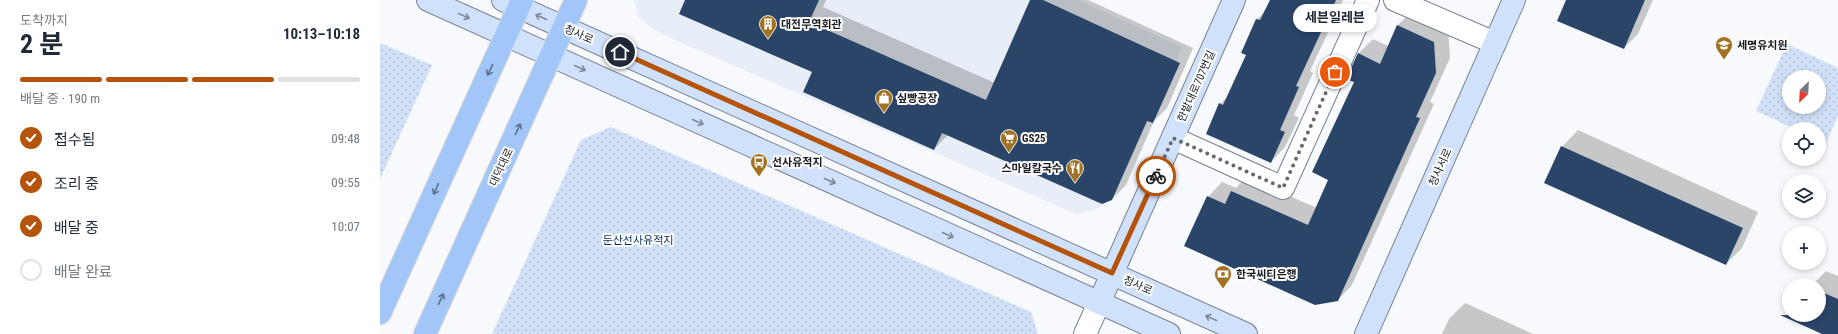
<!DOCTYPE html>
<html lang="ko">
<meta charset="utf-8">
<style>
:root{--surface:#fff;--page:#f6f6f7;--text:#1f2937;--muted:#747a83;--line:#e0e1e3;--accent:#b45309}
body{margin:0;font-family:"Roboto Condensed","Noto Sans KR",sans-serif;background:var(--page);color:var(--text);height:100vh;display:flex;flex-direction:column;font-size:15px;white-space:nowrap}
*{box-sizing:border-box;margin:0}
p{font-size:13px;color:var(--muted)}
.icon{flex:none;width:22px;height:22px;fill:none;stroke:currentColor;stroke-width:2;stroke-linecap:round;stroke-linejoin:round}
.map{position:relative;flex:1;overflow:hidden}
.side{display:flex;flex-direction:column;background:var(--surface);width:380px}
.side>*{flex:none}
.needle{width:26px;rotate:204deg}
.tools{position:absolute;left:1402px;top:70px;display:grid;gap:8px}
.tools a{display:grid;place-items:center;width:44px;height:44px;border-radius:50%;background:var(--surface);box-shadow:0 2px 6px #0003;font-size:20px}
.pin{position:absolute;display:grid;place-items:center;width:34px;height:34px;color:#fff;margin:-17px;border:2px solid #fff;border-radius:50%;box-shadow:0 1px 4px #0007}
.courier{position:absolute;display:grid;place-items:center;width:40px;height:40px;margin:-20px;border:3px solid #b45309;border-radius:50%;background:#fff;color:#222;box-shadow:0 1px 5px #0007}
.bubble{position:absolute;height:28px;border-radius:14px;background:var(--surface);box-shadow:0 2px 6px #0003;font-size:13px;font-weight:700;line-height:28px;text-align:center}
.head em{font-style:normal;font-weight:700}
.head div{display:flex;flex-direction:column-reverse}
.head{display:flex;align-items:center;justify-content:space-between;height:68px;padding:0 20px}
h1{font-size:26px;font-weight:700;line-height:30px}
.bar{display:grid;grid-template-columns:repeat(4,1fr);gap:6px 4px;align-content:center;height:48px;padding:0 20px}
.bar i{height:5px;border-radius:3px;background:var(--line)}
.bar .active{background:var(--accent)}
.bar p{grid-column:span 4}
ol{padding:0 20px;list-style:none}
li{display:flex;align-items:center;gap:12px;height:44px}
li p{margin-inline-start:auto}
li .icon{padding:4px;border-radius:50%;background:var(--accent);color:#fff;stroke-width:4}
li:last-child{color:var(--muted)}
li i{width:22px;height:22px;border:2px solid var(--line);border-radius:50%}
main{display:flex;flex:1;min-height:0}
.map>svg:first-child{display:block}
</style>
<main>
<section class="side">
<div class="head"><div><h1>2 분</h1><p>도착까지</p></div><em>10:13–10:18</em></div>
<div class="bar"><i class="active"></i><i class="active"></i><i class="active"></i><i></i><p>배달 중 · 190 m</p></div>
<ol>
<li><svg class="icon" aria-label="check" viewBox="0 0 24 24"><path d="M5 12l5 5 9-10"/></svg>접수됨<p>09:48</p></li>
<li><svg class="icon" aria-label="check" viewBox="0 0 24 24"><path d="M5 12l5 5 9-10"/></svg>조리 중<p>09:55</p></li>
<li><svg class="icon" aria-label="check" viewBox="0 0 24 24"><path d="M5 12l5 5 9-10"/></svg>배달 중<p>10:07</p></li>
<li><i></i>배달 완료</li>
</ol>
</section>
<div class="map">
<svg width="1458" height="334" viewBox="0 0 1458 334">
<defs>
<pattern id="park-dots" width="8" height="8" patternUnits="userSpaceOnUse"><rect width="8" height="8" fill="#cfe0f7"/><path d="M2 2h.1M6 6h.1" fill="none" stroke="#b1c0d3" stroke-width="1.8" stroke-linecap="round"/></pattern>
</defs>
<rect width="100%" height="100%" fill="#f7f9fc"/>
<path fill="#e8eef7" d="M 254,0 L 698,0 L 802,47 L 734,195 L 726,204 L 712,211 L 696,214 L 288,37 L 271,28 L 259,17 Z"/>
<g fill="url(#park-dots)" fill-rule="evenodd">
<path d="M 0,43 L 52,65 L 0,179 Z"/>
<path d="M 1407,44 L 1458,68 L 1458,116 L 1446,143 L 1439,140 L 1439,129 L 1415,129 L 1376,111 ZM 1409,77 L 1439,77 L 1439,107 L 1409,107 Z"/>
<path d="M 231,127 L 651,312 L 658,334 L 112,334 L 201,140 Z"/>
</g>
<g fill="#0003">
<path d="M 306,0 L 446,0 L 443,7 L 615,83 L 652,0 L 708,0 L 813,48 L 787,108 L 774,121 L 746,185 L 731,200 L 568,135 L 554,149 L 433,72 Z"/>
<path d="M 891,0 L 963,0 L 930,71 L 933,73 L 914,115 L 919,118 L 905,147 L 891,162 L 840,104 L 849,95 L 867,55 L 877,19 L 886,11 Z"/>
<path d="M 1187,0 L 1273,0 L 1258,34 L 1244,48 Z"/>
<path d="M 1032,11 L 1068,27 L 1070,58 L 1050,102 L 1054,104 L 972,285 L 958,300 L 828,197 L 842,182 L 856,188 L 866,177 L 937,208 L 950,179 L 975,82 L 978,54 L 993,39 L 1008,46 L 1017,26 Z"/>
<path d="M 1198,130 L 1378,212 L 1362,248 L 1346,264 L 1182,147 Z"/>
<path d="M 1446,271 L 1458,276 L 1458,334 L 1445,334 L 1417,315 L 1439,315 L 1439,285 L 1432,285 Z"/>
<path d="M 1085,303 L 1153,334 L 1062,334 L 1069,319 Z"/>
</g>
<g fill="#2b4568">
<path d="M 305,0 L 439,0 L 429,22 L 606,100 L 650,0 L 663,0 L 800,63 L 773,123 L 767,121 L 732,200 L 722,204 L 562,133 L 554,150 L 423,92 L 432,72 L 299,14 Z"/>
<path d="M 890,0 L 956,0 L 916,86 L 919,87 L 900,130 L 905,132 L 891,163 L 826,134 L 839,103 L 843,105 L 866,55 L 861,53 L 876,19 L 880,20 Z"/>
<path d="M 1186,0 L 1265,0 L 1244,49 L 1177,21 Z"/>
<path d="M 1017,25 L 1054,42 L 1056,73 L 1036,117 L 1040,118 L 958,301 L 935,305 L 804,246 L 827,196 L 845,204 L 851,191 L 928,225 L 948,180 L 932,172 L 974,82 L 966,79 L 978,53 L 1000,64 Z"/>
<path d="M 1181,146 L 1363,228 L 1346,265 L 1164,183 Z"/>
<path d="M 1439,291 L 1458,299 L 1458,334 L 1442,334 L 1400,315 L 1439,315 Z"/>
</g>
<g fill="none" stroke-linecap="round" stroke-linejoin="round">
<g stroke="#78828f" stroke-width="24">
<g id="street">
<path d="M 1015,0 L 1115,43"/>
<path d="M 793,138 L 903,188 L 988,0"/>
<path d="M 705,334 L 719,303"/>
</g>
</g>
<g stroke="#78828f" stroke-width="24">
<g id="secondary">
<path d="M 48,0 L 789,334"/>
<path d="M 123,0 L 866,334"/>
<path d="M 719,303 L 854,0"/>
<path d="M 986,334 L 1134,0"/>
</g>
</g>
<g stroke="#d6d6d7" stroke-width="24">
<g id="primary">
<path d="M 0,313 L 142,0"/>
<path d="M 45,334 L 196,0"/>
</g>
</g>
<use href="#street" stroke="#fff" stroke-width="22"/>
<use href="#secondary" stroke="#d0e2fb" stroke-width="22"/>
<use href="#primary" stroke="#a1c6f7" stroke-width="22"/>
</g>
<defs><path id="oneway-shaft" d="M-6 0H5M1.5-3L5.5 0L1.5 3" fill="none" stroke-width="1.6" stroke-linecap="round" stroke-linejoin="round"/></defs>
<g stroke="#7e8999">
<use href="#oneway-shaft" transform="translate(84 16) rotate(24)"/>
<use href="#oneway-shaft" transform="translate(161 17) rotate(-156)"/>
<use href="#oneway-shaft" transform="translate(200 68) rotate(24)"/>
<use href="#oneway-shaft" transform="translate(318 122) rotate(24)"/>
<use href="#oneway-shaft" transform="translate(450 181) rotate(24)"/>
<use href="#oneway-shaft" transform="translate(568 235) rotate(24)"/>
<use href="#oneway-shaft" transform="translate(831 318) rotate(-156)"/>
</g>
<g stroke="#5d718c">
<use href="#oneway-shaft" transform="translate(110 70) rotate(115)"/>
<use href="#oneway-shaft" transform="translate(138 129) rotate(-65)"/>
<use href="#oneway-shaft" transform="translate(56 189) rotate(114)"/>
<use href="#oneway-shaft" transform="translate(61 299) rotate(-65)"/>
</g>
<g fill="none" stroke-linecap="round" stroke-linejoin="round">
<path stroke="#67696e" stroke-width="4" stroke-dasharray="0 7.2" d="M 776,176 L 793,138 L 903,188 L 955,72"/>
<path stroke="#b45309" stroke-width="5" d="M 240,52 L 732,273 L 776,176"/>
</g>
<defs>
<g id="building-pin" transform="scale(0.9)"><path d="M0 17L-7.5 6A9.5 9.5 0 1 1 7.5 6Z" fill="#a07224" stroke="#fff"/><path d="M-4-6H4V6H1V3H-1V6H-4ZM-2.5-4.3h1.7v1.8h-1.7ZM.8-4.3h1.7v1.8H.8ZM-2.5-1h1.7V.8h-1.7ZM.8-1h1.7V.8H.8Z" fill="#fff"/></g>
<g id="school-pin" transform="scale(0.9)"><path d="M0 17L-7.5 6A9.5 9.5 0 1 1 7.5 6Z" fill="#a07224" stroke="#fff"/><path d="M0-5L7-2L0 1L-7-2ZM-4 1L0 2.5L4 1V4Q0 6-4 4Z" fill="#fff"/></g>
<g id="shop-pin" transform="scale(0.9)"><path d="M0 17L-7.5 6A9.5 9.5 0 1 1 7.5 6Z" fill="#a07224" stroke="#fff"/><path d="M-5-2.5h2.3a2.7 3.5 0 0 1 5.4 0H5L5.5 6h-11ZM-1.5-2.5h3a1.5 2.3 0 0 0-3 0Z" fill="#fff"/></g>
<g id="supermarket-pin" transform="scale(0.9)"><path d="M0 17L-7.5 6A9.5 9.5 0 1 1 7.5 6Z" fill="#a07224" stroke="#fff"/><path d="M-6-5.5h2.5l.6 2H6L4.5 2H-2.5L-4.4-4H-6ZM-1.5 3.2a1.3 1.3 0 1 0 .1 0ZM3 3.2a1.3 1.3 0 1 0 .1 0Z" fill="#fff"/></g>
<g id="bus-pin" transform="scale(0.9)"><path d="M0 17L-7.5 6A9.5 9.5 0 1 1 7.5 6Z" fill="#a07224" stroke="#fff"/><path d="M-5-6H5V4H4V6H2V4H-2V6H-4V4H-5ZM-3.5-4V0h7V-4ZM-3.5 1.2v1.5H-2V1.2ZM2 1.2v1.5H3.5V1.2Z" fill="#fff"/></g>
<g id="restaurant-pin" transform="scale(0.9)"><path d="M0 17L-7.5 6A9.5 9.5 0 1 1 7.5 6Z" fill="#a07224" stroke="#fff"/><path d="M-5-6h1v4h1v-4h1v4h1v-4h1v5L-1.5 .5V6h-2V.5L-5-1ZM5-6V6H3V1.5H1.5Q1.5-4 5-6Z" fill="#fff"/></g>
<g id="bank-pin" transform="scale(0.9)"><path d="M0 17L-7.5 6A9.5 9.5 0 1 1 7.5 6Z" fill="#a07224" stroke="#fff"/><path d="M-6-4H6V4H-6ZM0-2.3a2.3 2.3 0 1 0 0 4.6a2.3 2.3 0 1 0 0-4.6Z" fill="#fff"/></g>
</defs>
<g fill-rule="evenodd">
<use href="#building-pin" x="388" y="24"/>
<use href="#school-pin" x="1344" y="45"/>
<use href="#shop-pin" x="504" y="98"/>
<use href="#supermarket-pin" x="629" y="138"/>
<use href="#bus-pin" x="379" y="162"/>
<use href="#restaurant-pin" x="695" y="168"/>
<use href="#bank-pin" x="843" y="274"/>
</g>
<g text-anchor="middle" stroke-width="4" stroke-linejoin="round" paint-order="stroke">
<g font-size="11" font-weight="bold" fill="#191c22" stroke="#fff" text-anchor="start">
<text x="401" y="28">대전무역회관</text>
<text x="1357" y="49">세명유치원</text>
<text x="517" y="102">싶빵공장</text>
<text x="642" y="142">GS25</text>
<text x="392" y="166">선사유적지</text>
<text x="682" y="172" text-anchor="end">스마일칼국수</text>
<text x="856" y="278">한국씨티은행</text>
</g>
<g font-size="11" fill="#191c22" stroke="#fff">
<text transform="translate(199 34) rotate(24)" y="4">청사로</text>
<text transform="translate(816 86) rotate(-66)" y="4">한밭대로707번길</text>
<text transform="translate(121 167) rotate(-65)" y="4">대덕대로</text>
<text transform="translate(1060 167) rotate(-66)" y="4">청사서로</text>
<text transform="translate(758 285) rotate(24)" y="4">청사로</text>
</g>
<g font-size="11" fill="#042d5e" stroke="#fff">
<text x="258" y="244">둔산선사유적지</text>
</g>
</g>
</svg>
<div class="tools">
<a><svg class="needle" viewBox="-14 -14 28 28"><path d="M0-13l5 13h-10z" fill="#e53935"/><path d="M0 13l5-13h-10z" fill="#747a83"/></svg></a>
<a><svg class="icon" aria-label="locate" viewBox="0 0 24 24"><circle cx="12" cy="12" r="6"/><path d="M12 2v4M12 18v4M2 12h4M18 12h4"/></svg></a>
<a><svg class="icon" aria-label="layers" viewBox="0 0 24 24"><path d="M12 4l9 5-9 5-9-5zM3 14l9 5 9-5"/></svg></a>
<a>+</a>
<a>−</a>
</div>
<div class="pin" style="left:955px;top:72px;background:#ea580c"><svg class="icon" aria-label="bag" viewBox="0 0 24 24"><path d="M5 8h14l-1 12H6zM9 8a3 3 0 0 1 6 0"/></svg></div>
<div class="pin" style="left:240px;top:52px;background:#1f2937"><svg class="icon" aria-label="home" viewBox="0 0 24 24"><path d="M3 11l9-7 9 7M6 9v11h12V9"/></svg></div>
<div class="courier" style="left:776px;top:176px"><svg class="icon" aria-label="bike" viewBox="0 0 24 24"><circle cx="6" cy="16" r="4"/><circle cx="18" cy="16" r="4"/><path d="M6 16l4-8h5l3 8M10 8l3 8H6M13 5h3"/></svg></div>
<div class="bubble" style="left:913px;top:4px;width:84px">세븐일레븐</div>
</div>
</main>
